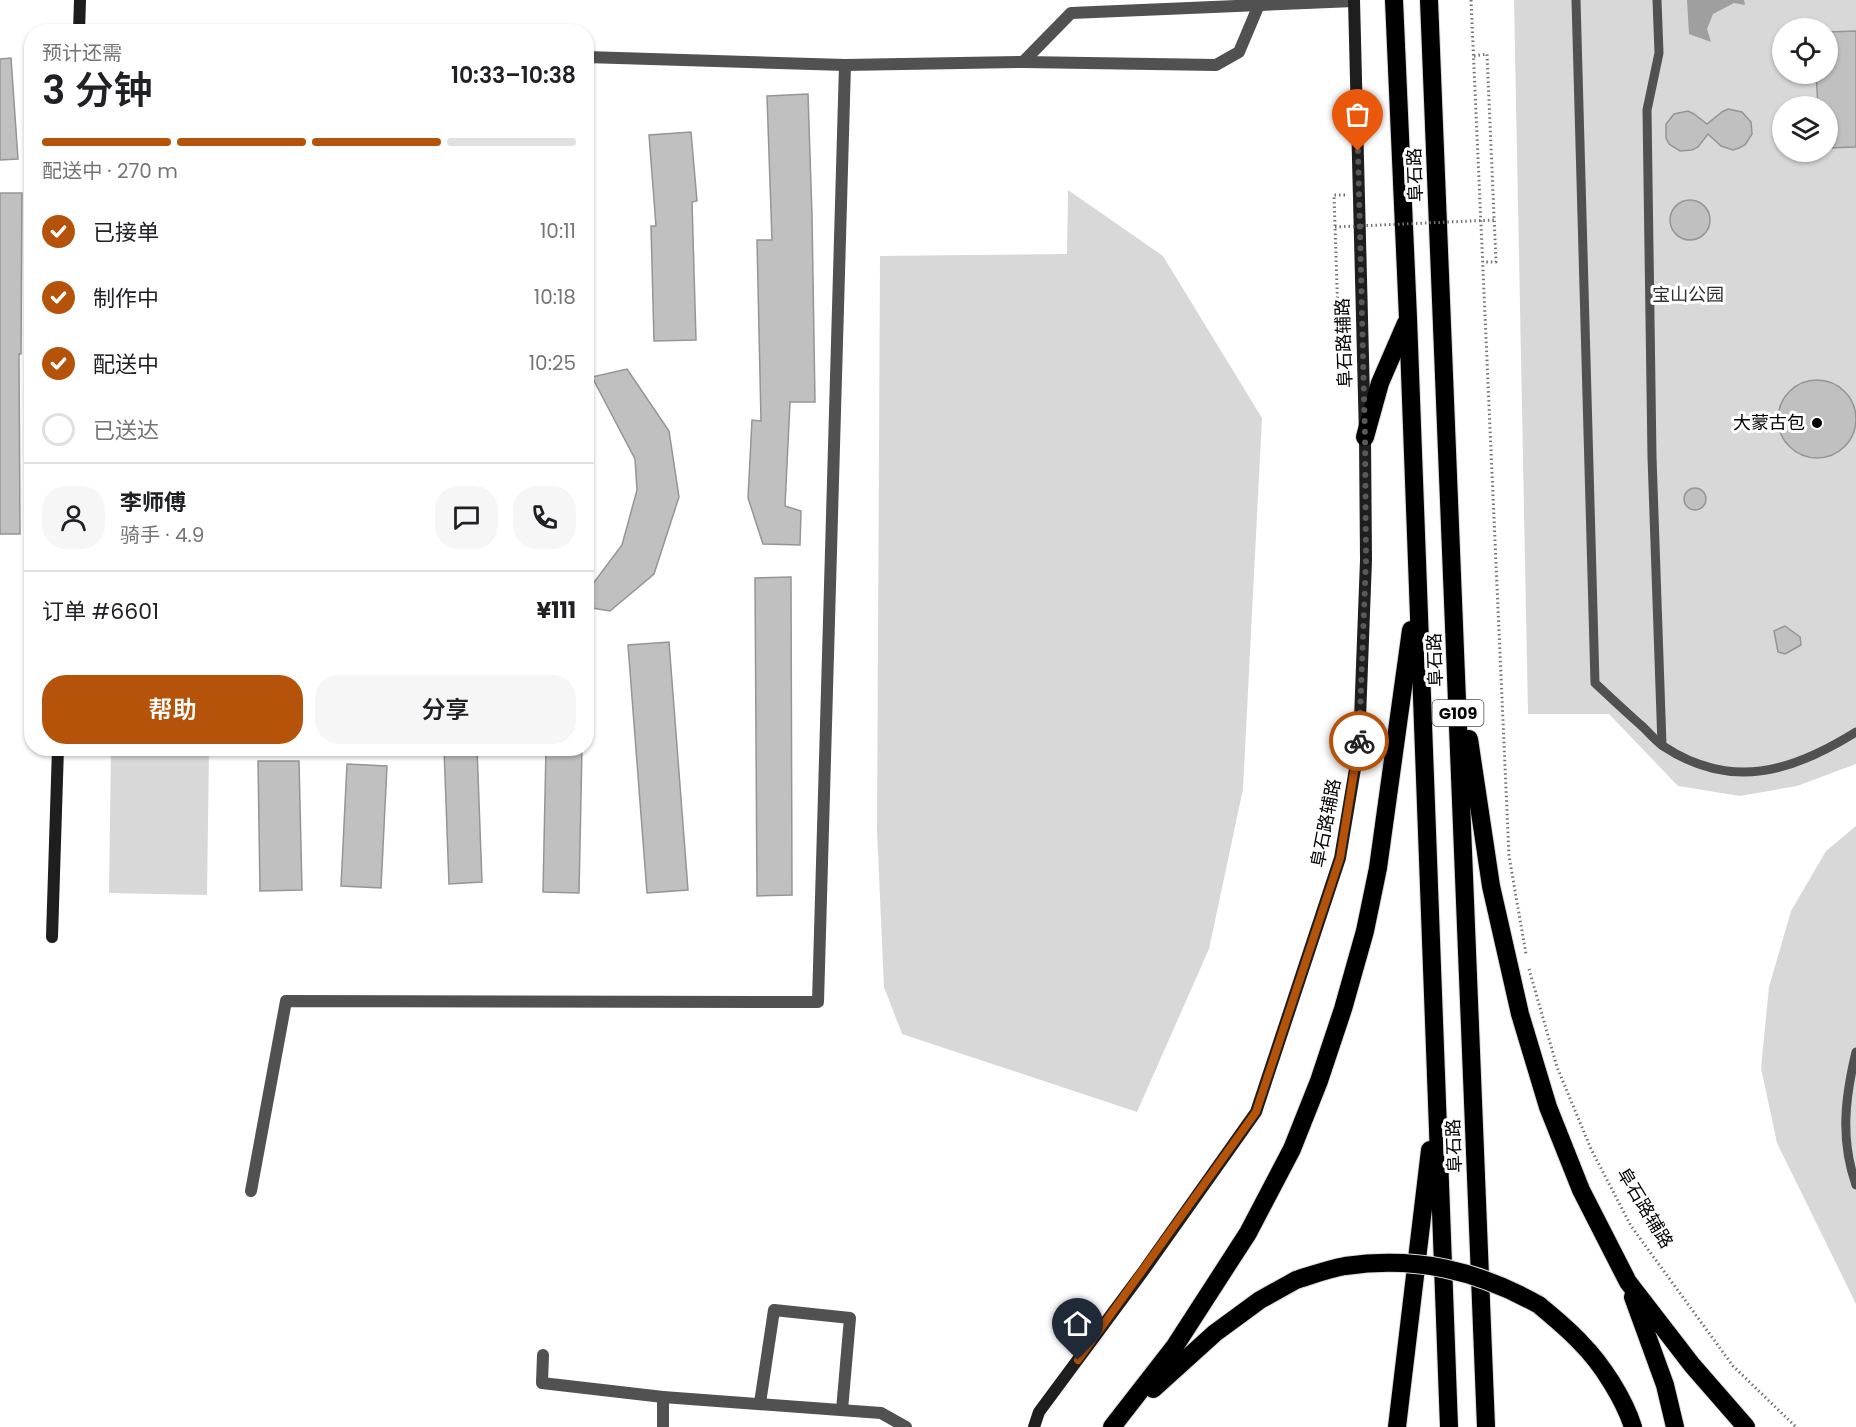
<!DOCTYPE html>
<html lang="zh">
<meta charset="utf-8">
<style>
:root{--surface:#fff;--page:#f6f6f6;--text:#202124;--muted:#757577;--line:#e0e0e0;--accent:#b45309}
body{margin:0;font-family:Poppins,"Noto Sans SC",sans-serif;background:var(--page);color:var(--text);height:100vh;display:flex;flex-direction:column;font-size:22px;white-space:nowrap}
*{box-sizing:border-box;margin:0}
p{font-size:20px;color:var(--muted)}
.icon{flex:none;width:33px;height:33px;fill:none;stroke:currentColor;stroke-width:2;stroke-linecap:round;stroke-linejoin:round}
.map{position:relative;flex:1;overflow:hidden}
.side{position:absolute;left:24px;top:24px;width:570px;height:732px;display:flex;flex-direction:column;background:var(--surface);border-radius:24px;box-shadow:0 2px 4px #0004}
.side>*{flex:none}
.controls{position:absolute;left:1772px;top:18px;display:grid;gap:12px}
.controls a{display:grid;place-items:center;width:66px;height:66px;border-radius:50%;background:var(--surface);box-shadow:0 2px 4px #0004;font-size:30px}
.pin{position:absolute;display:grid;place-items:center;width:51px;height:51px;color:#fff;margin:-62px -26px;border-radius:50% 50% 50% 0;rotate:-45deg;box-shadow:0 0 6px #0007}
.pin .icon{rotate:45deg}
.courier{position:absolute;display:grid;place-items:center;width:60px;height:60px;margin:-30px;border:4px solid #b45309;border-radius:50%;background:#fff;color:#222;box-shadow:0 2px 8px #0007}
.head em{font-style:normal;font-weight:600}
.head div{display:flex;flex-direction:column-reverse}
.head{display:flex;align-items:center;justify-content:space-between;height:102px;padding:0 18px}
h1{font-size:39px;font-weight:600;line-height:45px}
.bar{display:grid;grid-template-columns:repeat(4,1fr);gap:9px 6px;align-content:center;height:72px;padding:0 18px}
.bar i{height:8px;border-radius:4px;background:var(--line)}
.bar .selected{background:var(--accent)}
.bar p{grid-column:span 4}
.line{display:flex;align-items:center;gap:15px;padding:0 18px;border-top:2px solid var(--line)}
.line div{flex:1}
.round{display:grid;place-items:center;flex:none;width:63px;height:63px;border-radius:24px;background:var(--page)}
ol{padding:0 18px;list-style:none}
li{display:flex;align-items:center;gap:18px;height:66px}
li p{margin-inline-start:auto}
li .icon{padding:6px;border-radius:50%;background:var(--accent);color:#fff;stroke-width:4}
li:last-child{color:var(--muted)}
li i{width:33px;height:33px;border:3px solid var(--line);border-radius:50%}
.button{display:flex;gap:12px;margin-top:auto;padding:12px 18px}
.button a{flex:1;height:69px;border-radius:24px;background:var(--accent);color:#fff;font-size:24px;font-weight:600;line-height:69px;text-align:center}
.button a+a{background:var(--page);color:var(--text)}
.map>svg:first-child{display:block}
</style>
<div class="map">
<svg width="1856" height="1427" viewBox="0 0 1856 1427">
<rect width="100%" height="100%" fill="#fff"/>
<g fill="#d8d8d8" fill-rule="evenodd">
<path d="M 1514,0 L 1856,0 L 1856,764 L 1797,786 L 1740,796 L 1678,786 L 1609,714 L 1528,714 ZM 1782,28 L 1827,28 L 1827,74 L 1782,74 ZM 1782,106 L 1827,106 L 1827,152 L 1782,152 Z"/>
<path d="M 1068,190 L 1163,256 L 1262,418 L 1243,789 L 1209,949 L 1137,1112 L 902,1034 L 884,987 L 877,831 L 880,256 L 1067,254 Z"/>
<path d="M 111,749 L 209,749 L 207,895 L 109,893 Z"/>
<path d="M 1856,826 L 1856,1304 L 1777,1143 L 1761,1068 L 1769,987 L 1791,911 L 1826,851 Z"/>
</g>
<path fill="#9f9f9f" d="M 1687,0 L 1744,0 L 1745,5 L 1734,3 L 1713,14 L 1707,29 L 1711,42 L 1689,34 Z"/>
<g fill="#c0c0c0" stroke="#959595" stroke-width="1.5">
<path d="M 1856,31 L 1856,147 L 1827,148 L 1827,106 L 1818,106 L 1816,74 L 1827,74 L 1827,32 Z"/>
<path d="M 11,58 L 18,159 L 0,160 L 0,59 Z"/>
<path d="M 808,94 L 812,216 L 815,402 L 790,402 L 785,506 L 801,511 L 800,545 L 763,544 L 748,498 L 752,420 L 761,421 L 757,240 L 772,240 L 767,96 Z"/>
<path d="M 1728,109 L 1742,112 L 1751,122 L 1752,134 L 1745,145 L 1739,148 L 1733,150 L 1721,146 L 1708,134 L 1698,147 L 1692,150 L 1680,151 L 1669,144 L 1666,138 L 1666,124 L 1674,114 L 1688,111 L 1694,114 L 1707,124 L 1722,112 Z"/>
<path d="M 691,132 L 697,201 L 692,202 L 696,340 L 654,341 L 651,226 L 656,226 L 649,135 Z"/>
<path d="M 0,193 L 22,193 L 21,354 L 19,354 L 20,534 L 0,534 Z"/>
<circle cx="1690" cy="220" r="20"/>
<path d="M 627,369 L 669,431 L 679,497 L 654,574 L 610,611 L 586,607 L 586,593 L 622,545 L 637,490 L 635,459 L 592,377 Z"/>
<circle cx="1817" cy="419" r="39"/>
<circle cx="1695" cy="499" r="11"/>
<path d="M 791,577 L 792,895 L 757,896 L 755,578 Z"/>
<path d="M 1785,626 L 1800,637 L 1801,645 L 1785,654 L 1778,652 L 1774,631 Z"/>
<path d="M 669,642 L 688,890 L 647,893 L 628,645 Z"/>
<path d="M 444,748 L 477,748 L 482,882 L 449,884 Z"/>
<path d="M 546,748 L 582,748 L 579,893 L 543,892 Z"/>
<path d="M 258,761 L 299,761 L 302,890 L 260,891 Z"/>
<path d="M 347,764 L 387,766 L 381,888 L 341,886 Z"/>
</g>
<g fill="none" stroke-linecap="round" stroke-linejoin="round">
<g stroke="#dbdbdb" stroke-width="20">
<g id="highway">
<path d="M 1394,0 L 1408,318 L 1449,1427"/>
<path d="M 1429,0 L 1486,1427"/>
<path d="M 1365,437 L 1380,383 L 1406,323"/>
<path d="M 1469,739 L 1491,886 L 1520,1014 L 1548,1107 L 1581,1190 L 1628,1282 L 1692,1365 L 1746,1427"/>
<path d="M 1633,1297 L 1665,1385 L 1675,1427"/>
<path d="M 1539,1305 C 1553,1317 1568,1329 1581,1343 C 1602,1364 1624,1399 1633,1427"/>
<path d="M 1153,1389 L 1215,1333 L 1260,1300 L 1296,1280"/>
<path d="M 1112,1427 L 1175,1346 L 1248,1233 L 1292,1149 L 1319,1081 L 1343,1009 L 1365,931 L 1378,868 L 1411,630"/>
<path d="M 1397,1427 L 1430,1150"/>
</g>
</g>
<g stroke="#737373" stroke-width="3" stroke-dasharray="1.5 3" stroke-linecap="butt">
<path d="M 1471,0 L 1509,856 L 1526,954"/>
<path d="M 1474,56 L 1487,54 L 1496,262 L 1483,262"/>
<path d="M 1345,195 L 1334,195 L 1339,348 L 1349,347"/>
<path d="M 1529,969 L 1557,1067 L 1591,1149 L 1631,1226 L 1733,1366 L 1796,1427"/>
</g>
<g stroke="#515151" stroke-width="9">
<path d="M 1576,0 L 1595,683 C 1611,698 1627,713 1643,727 C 1649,733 1656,741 1663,746 C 1731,791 1792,772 1856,732"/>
<path d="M 1657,0 L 1659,53 L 1647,110 L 1652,457 L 1662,745"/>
<path d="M 1856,1052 C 1845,1098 1840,1139 1856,1185"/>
</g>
<g stroke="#515151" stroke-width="12">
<path d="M 586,57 L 845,65 L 1023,62 L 1216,65 L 1239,52 L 1258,7"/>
<path d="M 1023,62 L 1071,13 L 1354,1"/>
<path d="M 251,1191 L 286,1001 L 818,1002 L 845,65"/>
<path d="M 543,1355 L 542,1383 L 663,1397"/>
<path d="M 760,1403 L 774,1310 L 850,1318 L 842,1410"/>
<path d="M 663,1427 L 663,1397 L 881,1413 L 906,1427"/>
</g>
<g stroke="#1e1e1e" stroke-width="12">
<path d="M 79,32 L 80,0"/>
<path d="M 52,937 L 58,748"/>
<path d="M 1034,1427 L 1039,1412 L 1142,1273 L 1256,1112 L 1340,858 L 1359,745 L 1366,560 L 1365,437 L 1354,0"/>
</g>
<use href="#highway" stroke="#000" stroke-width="18"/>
<g stroke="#dbdbdb" stroke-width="20" stroke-linecap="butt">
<path id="highway-bridge" d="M 1296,1280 C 1312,1275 1328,1269 1345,1266 C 1416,1256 1477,1270 1539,1305"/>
</g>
<path stroke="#737373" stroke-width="3" stroke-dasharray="1.5 3" stroke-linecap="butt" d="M 1335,227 L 1494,220"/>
<use href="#highway-bridge" stroke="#000" stroke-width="18"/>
</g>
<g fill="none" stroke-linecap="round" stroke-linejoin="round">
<path stroke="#595959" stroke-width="6" stroke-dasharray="0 10.8" d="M 1358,151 L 1365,437 L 1366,560 L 1359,741"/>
<path stroke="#b45309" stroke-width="8" d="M 1078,1360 L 1256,1112 L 1340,858 L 1359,741"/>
</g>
<circle fill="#000" stroke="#fff" stroke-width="2" cx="1817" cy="423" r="6"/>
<g text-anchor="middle" stroke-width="6" stroke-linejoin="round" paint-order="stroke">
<rect fill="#fff" stroke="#4c4c4c" stroke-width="1.5" x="1432.5" y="700" width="51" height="26" rx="4.5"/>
<g font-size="16" font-weight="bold" fill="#000">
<text x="1458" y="719">G109</text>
</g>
<g font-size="18" fill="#000" stroke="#fff">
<text transform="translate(1415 175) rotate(-92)" y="6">阜石路</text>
<text transform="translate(1344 343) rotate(-92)" y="6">阜石路辅路</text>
<text transform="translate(1435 660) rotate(-92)" y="6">阜石路</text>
<text transform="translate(1326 823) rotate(-79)" y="6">阜石路辅路</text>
<text transform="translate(1454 1146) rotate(-92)" y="6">阜石路</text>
<text transform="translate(1645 1208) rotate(59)" y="6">阜石路辅路</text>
</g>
<g font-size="18" fill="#2f2f2f" stroke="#fff">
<text x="1688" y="301">宝山公园</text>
</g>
<g font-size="18" fill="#000" stroke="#fff" text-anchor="end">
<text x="1805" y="429">大蒙古包</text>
</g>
</g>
</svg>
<div class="controls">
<a><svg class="icon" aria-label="locate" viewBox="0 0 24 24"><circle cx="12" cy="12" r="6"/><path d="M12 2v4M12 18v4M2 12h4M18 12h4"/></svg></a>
<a><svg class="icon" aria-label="layers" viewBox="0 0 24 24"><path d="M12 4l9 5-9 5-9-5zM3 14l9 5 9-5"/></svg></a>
</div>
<div class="pin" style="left:1358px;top:151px;background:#ea580c"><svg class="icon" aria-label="bag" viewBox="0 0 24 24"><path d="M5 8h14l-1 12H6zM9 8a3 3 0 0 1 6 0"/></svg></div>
<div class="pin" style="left:1078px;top:1360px;background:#1f2937"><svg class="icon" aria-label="home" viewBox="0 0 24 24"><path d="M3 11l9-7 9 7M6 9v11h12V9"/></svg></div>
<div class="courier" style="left:1359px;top:741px"><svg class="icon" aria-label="bike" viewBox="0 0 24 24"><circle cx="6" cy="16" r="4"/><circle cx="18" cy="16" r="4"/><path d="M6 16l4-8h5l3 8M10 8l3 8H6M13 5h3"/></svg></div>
<section class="side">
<div class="head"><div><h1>3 分钟</h1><p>预计还需</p></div><em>10:33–10:38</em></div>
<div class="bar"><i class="selected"></i><i class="selected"></i><i class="selected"></i><i></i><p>配送中 · 270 m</p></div>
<ol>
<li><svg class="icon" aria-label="check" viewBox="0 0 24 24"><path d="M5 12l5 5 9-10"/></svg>已接单<p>10:11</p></li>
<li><svg class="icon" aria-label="check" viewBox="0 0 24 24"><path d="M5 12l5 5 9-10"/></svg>制作中<p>10:18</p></li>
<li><svg class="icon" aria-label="check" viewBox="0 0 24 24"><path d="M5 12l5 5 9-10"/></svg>配送中<p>10:25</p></li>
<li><i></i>已送达</li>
</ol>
<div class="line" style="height:108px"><a class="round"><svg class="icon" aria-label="person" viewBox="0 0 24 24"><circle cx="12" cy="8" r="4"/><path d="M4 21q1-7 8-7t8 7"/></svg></a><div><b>李师傅</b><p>骑手 · 4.9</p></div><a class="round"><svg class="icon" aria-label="chat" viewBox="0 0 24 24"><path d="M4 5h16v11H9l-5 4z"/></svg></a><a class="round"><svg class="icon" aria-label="phone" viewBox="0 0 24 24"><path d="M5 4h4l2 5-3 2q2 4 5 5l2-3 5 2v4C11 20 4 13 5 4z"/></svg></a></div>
<div class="line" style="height:78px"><div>订单 #6601</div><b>¥111</b></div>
<div class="button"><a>帮助</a><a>分享</a></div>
</section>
</div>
